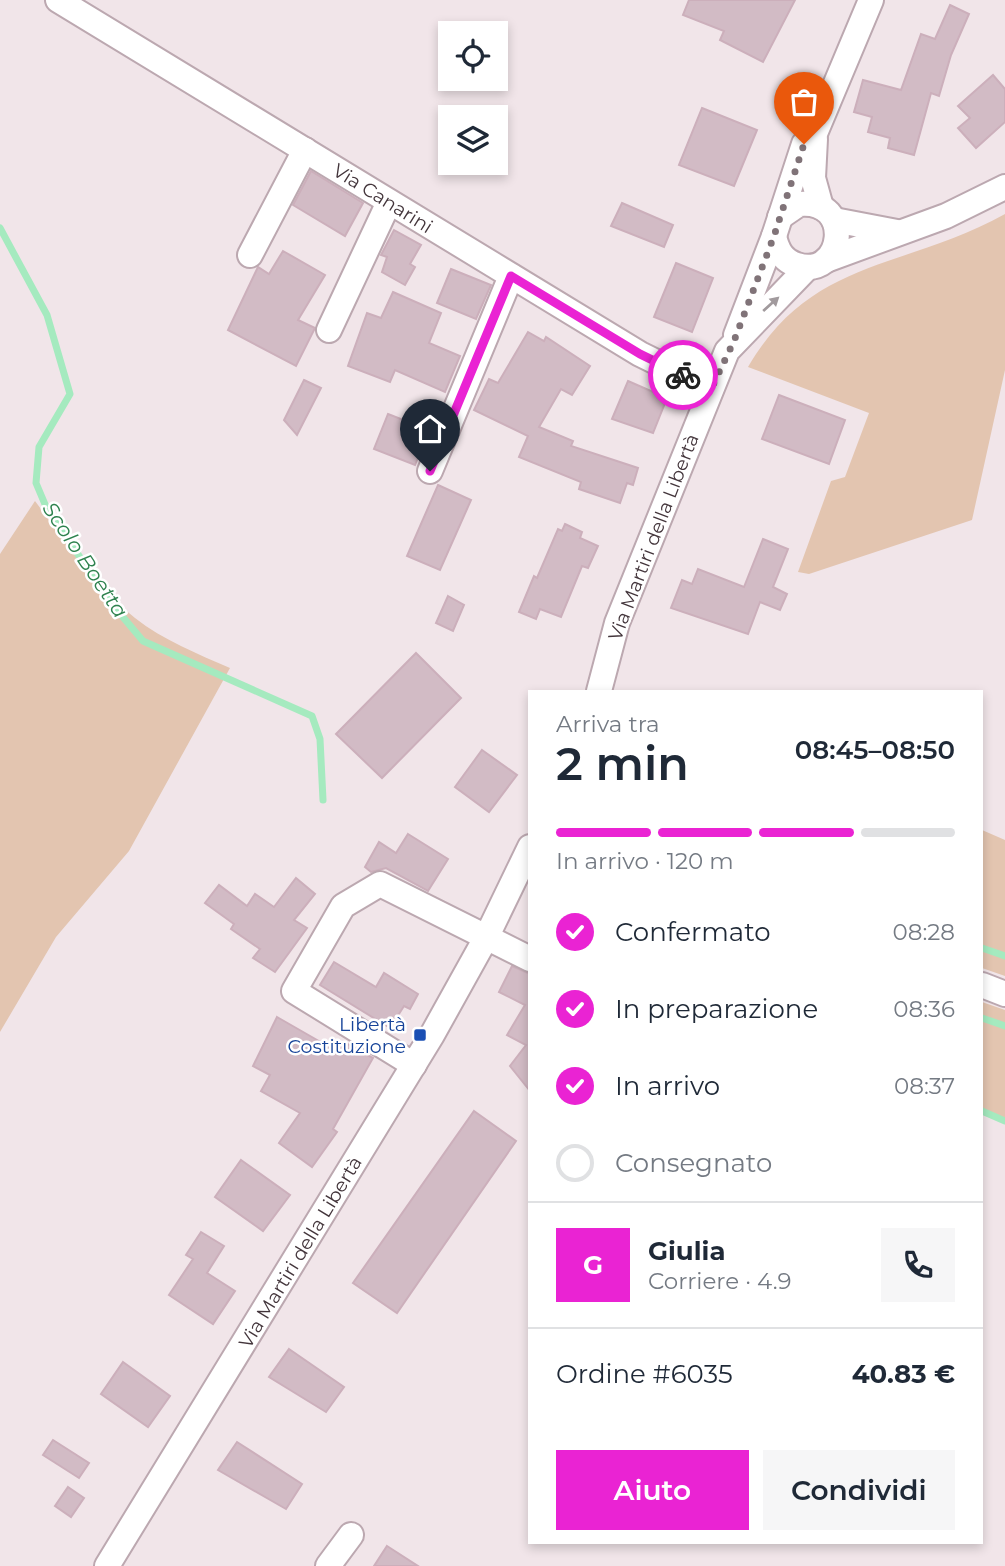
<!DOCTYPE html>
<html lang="it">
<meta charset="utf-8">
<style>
:root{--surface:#fff;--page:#f6f6f7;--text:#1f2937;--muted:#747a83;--line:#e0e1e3;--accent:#ea23d3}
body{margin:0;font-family:Montserrat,sans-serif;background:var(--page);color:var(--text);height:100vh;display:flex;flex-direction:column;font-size:26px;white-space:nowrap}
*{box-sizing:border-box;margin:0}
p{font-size:23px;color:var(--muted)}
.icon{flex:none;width:38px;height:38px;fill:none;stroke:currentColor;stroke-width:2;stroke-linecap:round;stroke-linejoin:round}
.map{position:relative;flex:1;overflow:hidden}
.panel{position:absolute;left:528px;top:690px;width:455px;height:854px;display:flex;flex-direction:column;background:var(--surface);border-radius:0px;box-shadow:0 4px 10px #0003}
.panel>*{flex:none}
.controls{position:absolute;left:438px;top:21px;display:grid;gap:14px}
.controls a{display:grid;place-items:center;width:70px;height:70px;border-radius:0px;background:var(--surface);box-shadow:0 4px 10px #0003;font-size:35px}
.pin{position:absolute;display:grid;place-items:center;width:60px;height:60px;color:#fff;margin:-72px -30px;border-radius:50% 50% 50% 0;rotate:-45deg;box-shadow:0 0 7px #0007}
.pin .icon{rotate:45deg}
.courier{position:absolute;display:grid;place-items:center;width:70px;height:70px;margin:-35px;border:5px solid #ea23d3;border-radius:50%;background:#fff;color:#222;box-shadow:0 2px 9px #0007}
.headline em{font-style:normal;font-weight:600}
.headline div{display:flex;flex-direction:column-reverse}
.headline{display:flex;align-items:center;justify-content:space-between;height:119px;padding:0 28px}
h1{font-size:46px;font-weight:600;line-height:52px}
.bar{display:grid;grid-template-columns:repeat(4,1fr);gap:10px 7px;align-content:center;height:84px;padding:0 28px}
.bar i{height:9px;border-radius:5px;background:var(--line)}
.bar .selected{background:var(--accent)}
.bar p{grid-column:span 4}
.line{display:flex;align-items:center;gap:18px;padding:0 28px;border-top:2px solid var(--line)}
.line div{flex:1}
.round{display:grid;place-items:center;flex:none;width:74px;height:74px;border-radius:0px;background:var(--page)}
ol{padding:0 28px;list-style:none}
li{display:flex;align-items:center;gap:21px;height:77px}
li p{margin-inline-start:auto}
li .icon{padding:7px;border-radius:50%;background:var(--accent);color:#fff;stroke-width:4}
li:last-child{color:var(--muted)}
li i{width:38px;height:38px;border:4px solid var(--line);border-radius:50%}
.action{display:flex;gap:14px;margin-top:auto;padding:14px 28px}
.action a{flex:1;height:80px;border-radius:0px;background:var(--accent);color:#fff;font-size:28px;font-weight:600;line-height:80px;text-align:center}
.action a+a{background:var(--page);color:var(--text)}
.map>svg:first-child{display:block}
</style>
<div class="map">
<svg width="1005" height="1566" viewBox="0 0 1005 1566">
<rect width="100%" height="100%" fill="#f1e5e9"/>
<g fill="#e3c5b0">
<path d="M 1005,214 L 1005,370 L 972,520 L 809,574 L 798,572 L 831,481 L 845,477 L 869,413 L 748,367 C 812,257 905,270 1005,214 Z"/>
<path d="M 35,501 C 65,541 96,587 135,618 C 163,640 198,654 230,668 L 129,851 L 56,937 L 0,1032 L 0,554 Z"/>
<path d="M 982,830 L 1005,840 L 1005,976 L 982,968 Z"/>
<path d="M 982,1002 L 1005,1010 L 1005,1122 L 982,1112 Z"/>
</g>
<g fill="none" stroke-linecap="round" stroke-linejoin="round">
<g stroke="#a5eabf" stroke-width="7">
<path d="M 0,228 L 47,315 L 70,394 L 39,447 L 36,483 L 47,509 L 112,604 L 143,641 L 312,716 L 320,739 L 323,800"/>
<path d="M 982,948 L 1005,956"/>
<path d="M 982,1018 L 1005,1026"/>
<path d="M 982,1111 L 1005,1121"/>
</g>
</g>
<g fill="#d2bbc5" stroke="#ccafbb" stroke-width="2">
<path d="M 689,0 L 795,0 L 763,62 L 720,40 L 724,31 L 683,15 Z"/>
<path d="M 950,5 L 969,14 L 951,55 L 939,96 L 931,93 L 914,155 L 888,148 L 890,138 L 868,132 L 872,117 L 854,112 L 863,80 L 901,90 L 921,34 L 935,39 Z"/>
<path d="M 993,75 L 1005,89 L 1005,122 L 976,148 L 958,128 L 970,118 L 958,106 Z"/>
<path d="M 702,108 L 757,130 L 734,186 L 679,165 Z"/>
<path d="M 311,171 L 363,203 L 345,236 L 293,205 Z"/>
<path d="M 622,203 L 673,225 L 664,247 L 611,226 Z"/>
<path d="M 394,230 L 421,245 L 410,264 L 415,267 L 405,285 L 382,272 L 387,257 L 381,255 Z"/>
<path d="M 283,251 L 325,275 L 298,320 L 315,328 L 296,366 L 228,330 L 258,267 L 269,274 Z"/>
<path d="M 676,263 L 713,278 L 692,332 L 654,317 Z"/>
<path d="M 451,269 L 491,285 L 476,319 L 437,303 Z"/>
<path d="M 393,292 L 441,313 L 429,343 L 460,356 L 445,392 L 395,370 L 390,382 L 348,366 L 367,313 L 381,318 Z"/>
<path d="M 528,332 L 544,341 L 546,337 L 590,366 L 572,395 L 561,389 L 539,427 L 573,441 L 571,446 L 638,468 L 633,485 L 627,483 L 620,503 L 579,489 L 581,482 L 519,457 L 528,436 L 474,410 L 489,379 L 498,383 Z"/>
<path d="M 304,380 L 321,388 L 297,435 L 284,420 Z"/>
<path d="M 628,381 L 667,398 L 653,433 L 612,419 Z"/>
<path d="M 779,395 L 845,420 L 829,464 L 762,439 Z"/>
<path d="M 388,414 L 429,430 L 415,465 L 374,449 Z"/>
<path d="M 438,485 L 471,500 L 440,570 L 407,556 Z"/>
<path d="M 565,524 L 582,532 L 580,538 L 598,546 L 588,568 L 582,566 L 561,617 L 540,609 L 536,619 L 519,612 L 534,576 L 537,578 L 558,529 L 562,531 Z"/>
<path d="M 763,539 L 788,549 L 773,587 L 787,594 L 780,610 L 760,602 L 748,634 L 671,608 L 682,580 L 692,584 L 698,569 L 744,587 Z"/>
<path d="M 448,596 L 464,605 L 453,631 L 436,623 Z"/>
<path d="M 416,653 L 461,698 L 382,778 L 336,734 Z"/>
<path d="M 482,750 L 517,775 L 489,812 L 455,787 Z"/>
<path d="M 408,834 L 448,859 L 428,891 L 386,868 L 371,872 L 365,867 L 379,842 L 396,853 Z"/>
<path d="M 296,878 L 315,894 L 294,920 L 307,928 L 275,972 L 253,958 L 260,949 L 231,929 L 234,924 L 205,903 L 219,885 L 247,906 L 255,894 L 274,907 Z"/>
<path d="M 334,962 L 376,987 L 384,973 L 418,994 L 410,1009 L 404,1006 L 390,1028 L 320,985 Z"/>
<path d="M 512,966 L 530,974 L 530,1091 L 510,1066 L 526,1045 L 507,1035 L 525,1005 L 499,992 Z"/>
<path d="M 277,1017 L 338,1052 L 344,1042 L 373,1058 L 333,1129 L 337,1132 L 312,1167 L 279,1143 L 300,1113 L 261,1091 L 270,1075 L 253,1066 Z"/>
<path d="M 474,1111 L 516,1141 L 397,1313 L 353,1283 Z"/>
<path d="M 241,1160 L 290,1195 L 263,1231 L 215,1197 Z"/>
<path d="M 201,1232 L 224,1246 L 207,1273 L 235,1291 L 213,1324 L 169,1295 L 193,1259 L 186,1255 Z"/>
<path d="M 289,1349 L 344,1387 L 326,1412 L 269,1377 Z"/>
<path d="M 123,1362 L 170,1396 L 148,1427 L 101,1394 Z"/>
<path d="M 53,1440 L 89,1463 L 79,1478 L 43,1455 Z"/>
<path d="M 237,1442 L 302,1484 L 286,1509 L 218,1470 Z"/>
<path d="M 68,1487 L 84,1498 L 71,1517 L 55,1506 Z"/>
<path d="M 387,1546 L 418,1566 L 374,1566 Z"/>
</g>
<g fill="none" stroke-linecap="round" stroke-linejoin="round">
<g stroke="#bca8b0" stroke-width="28">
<g id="minor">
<path d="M 58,0 L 640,354 L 711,389"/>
<path d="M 815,139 L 813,178 L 821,207"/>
<path d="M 834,220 L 897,232"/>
<path d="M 774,236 C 777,250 783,261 797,265 C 844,280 855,198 799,204 L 780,217"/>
<path d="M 250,255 L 305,150"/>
<path d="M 826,260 L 946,216 L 1005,187"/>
<path d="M 329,330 L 389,202"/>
<path d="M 736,335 L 774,236 L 804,144 L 816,131 L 871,0"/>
<path d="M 430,471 L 511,276"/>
<path d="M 599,691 L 617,623 L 727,351 L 808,267"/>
<path d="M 982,985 L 1005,994"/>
<path d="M 414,1065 L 294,991 L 343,906 L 380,884 L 530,959"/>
<path d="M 107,1566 L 432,1035 L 487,936 L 530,847"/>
<path d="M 328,1566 L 351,1535"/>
</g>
</g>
<use href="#minor" stroke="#fff" stroke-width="24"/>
</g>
<defs><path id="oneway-solid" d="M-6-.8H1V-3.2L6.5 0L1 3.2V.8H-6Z" transform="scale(1.75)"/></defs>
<use fill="#a19a9d" href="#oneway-solid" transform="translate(771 304) rotate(-42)"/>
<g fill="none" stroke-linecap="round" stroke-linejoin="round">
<path stroke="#807378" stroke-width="7" stroke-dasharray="0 12.6" d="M 683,375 L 711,389 L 734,341 L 774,236 L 804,144"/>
<path stroke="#ea23d3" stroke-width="9" d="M 430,471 L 511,276 L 640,354 L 683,375"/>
</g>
<rect fill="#1a4fb4" stroke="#fff" stroke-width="2.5" x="413" y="1028" width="14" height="14" rx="3.5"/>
<g text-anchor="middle" stroke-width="5" stroke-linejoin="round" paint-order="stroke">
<g font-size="19" fill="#43353b" stroke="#fff">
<text transform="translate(383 198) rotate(32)" y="7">Via Canarini</text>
<text transform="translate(653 537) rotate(-69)" y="7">Via Martiri della Libertà</text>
<text transform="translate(300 1252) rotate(-59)" y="7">Via Martiri della Libertà</text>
</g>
<g font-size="19" fill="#164399" stroke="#fff" text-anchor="end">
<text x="406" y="1031">Libertà<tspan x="406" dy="22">Costituzione</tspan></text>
</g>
<g font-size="21" font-style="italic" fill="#2e824e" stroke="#fff">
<text transform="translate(85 560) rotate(56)" y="7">Scolo Boetta</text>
</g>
</g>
</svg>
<div class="controls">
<a><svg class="icon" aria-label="locate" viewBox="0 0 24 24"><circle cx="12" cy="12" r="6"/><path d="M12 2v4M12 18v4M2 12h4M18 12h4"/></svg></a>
<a><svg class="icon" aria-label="layers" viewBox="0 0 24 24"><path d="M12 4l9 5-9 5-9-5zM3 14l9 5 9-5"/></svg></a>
</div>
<div class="pin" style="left:804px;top:144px;background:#ea580c"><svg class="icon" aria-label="bag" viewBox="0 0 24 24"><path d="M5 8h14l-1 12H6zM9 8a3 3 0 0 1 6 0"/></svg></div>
<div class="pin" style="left:430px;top:471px;background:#1f2937"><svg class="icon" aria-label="home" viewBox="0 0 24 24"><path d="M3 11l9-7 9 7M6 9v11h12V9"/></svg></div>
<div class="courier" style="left:683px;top:375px"><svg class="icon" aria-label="bike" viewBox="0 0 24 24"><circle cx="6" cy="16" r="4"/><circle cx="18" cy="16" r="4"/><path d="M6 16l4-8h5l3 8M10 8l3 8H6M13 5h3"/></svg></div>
<section class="panel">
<div class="headline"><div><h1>2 min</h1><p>Arriva tra</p></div><em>08:45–08:50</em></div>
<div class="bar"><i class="selected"></i><i class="selected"></i><i class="selected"></i><i></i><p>In arrivo · 120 m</p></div>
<ol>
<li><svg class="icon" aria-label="check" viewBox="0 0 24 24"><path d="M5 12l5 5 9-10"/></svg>Confermato<p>08:28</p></li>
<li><svg class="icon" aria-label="check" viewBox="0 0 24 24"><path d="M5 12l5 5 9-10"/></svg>In preparazione<p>08:36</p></li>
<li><svg class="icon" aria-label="check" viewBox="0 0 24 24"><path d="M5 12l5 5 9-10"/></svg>In arrivo<p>08:37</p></li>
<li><i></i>Consegnato</li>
</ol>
<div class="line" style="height:126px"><b class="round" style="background:var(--accent);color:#fff">G</b><div><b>Giulia</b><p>Corriere · 4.9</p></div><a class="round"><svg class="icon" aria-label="phone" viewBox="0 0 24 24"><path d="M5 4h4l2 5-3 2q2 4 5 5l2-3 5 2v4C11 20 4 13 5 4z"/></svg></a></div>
<div class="line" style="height:91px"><div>Ordine #6035</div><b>40.83 €</b></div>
<div class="action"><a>Aiuto</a><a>Condividi</a></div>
</section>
</div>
